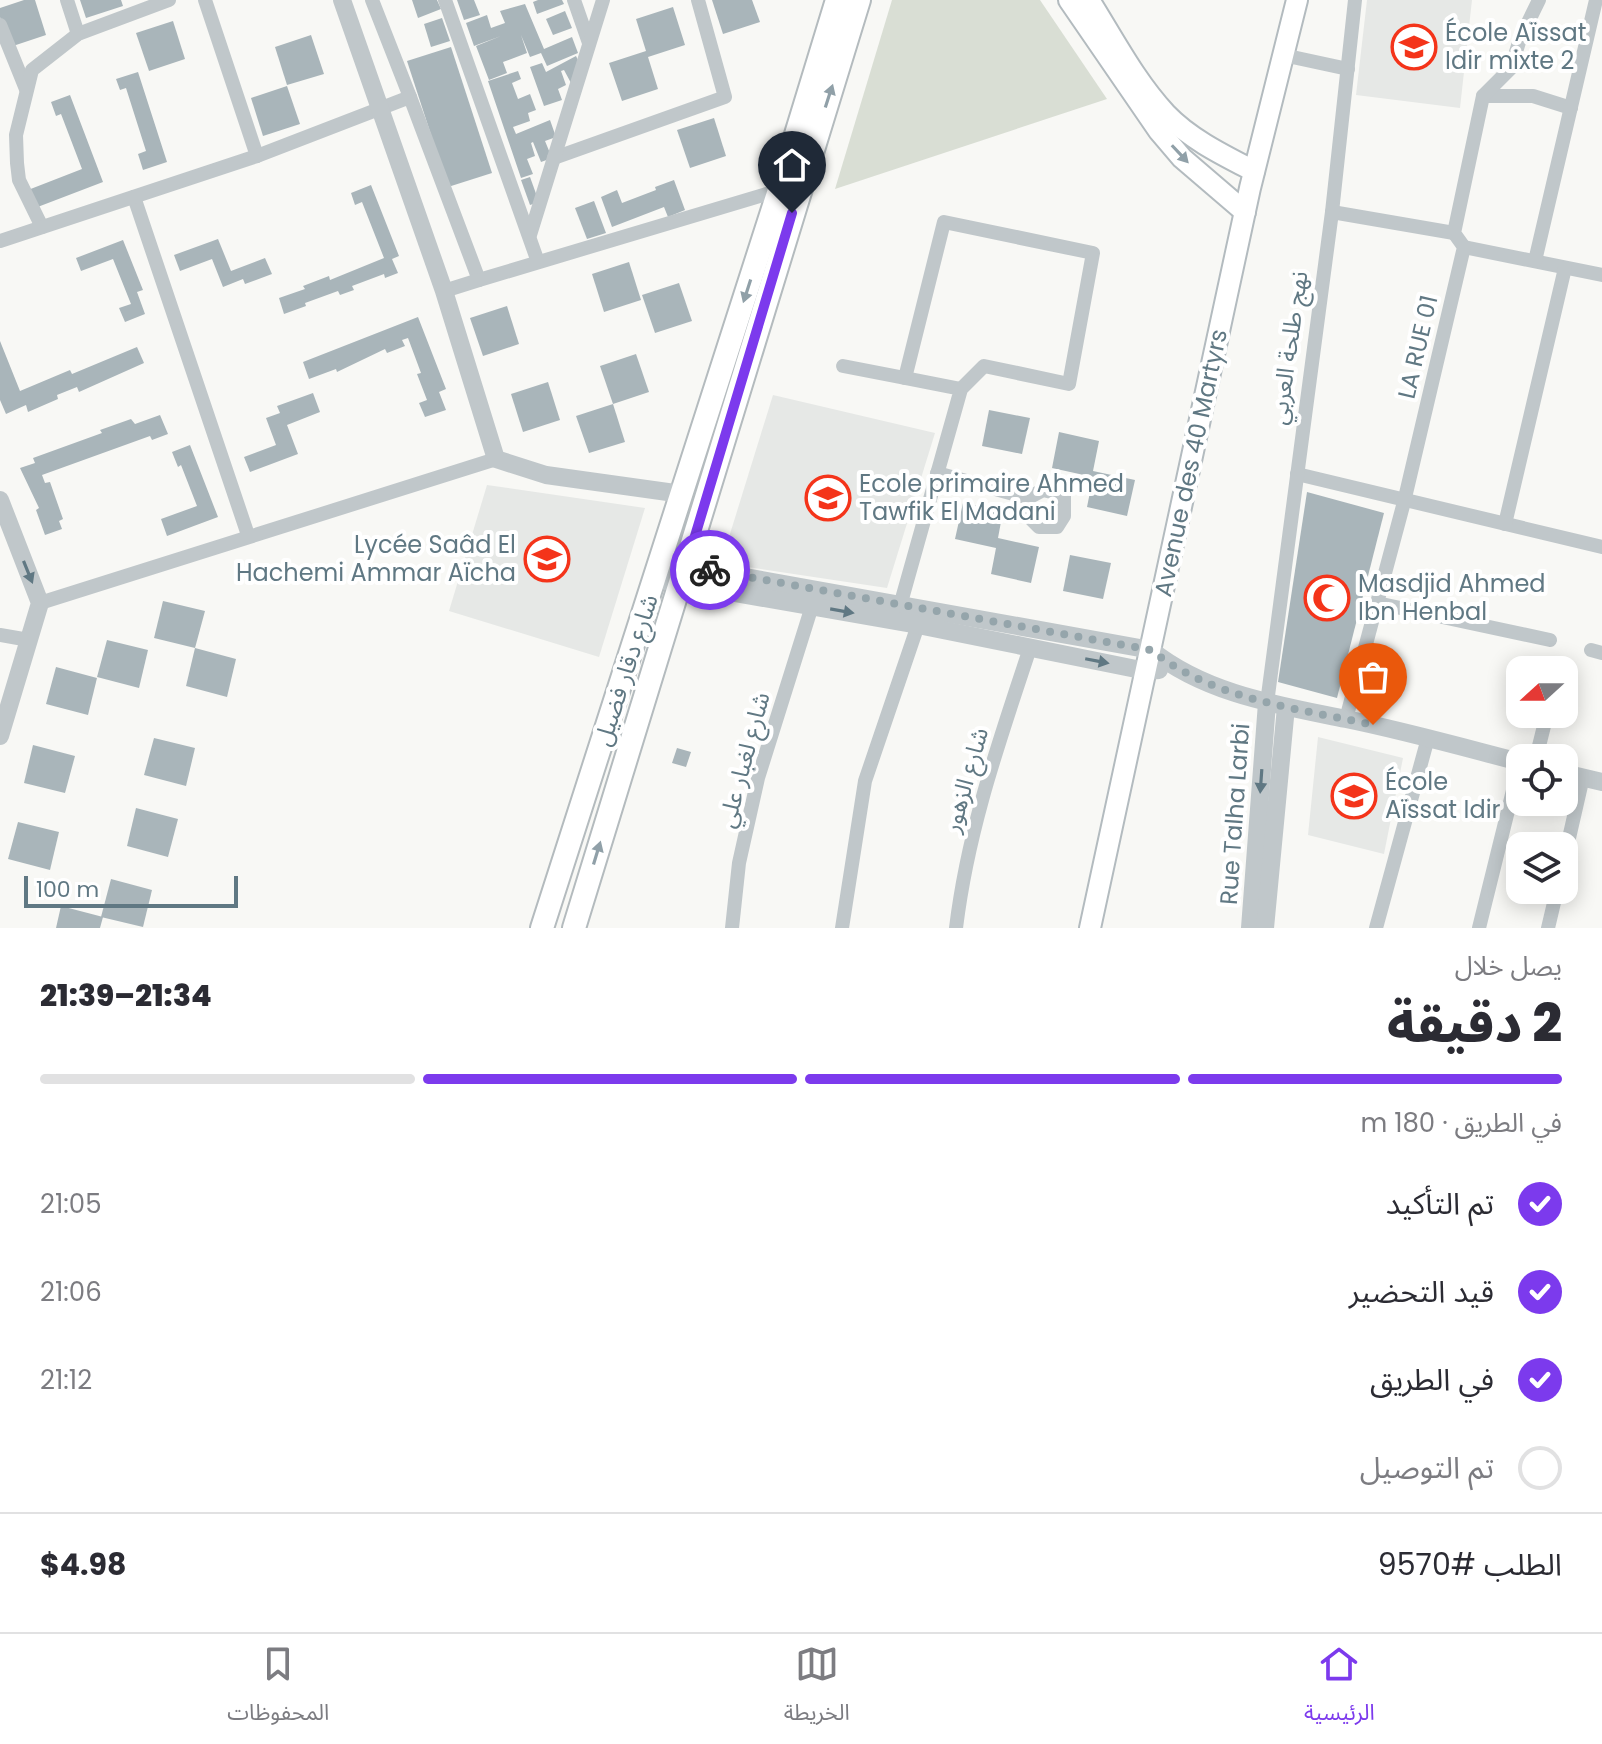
<!DOCTYPE html>
<html lang="ar">
<meta charset="utf-8">
<style>
:root{--surface:#fff;--page:#f2f2f3;--text:#2b2b33;--muted:#7c7c81;--line:#e1e1e2;--accent:#7c3aed}
body{margin:0;font-family:Poppins,"Noto Sans Arabic",sans-serif;background:var(--page);color:var(--text);direction:rtl;height:100vh;display:flex;flex-direction:column;font-size:30px;white-space:nowrap}
*{box-sizing:border-box;margin:0}
p{font-size:26px;color:var(--muted)}
.icon{flex:none;width:44px;height:44px;fill:none;stroke:currentColor;stroke-width:2;stroke-linecap:round;stroke-linejoin:round}
.map{position:relative;height:928px;overflow:hidden;direction:ltr}
.details{display:flex;flex-direction:column;background:var(--surface);flex:1}
.details>*{flex:none}
.needle{width:52px;rotate:249deg}
.buttons{position:absolute;left:1506px;top:656px;display:grid;gap:16px}
.buttons a{display:grid;place-items:center;width:72px;height:72px;border-radius:16px;background:var(--surface);box-shadow:0 4px 20px #0003;font-size:40px}
.scale{position:absolute;left:24px;bottom:20px;width:214px;box-sizing:border-box;padding-left:8px;border:4px solid #607883;border-top:0;font-size:22px;line-height:28px;white-space:nowrap;color:#607883;-webkit-text-stroke:6px #fff;paint-order:stroke}
.pin{position:absolute;display:grid;place-items:center;width:68px;height:68px;color:#fff;margin:-82px -34px;border-radius:50% 50% 50% 0;rotate:-45deg;box-shadow:0 0 8px #0007}
.pin .icon{rotate:45deg}
.courier{position:absolute;display:grid;place-items:center;width:80px;height:80px;margin:-40px;border:6px solid #7c3aed;border-radius:50%;background:#fff;color:#222;box-shadow:0 2px 10px #0007}
.head em{font-style:normal;font-weight:800}
.head div{display:flex;flex-direction:column-reverse}
.head{display:flex;align-items:center;justify-content:space-between;height:136px;padding:0 40px}
h1{font-size:52px;font-weight:800;line-height:60px}
.bar{display:grid;grid-template-columns:repeat(4,1fr);gap:12px 8px;align-content:center;height:96px;padding:0 40px}
.bar i{height:10px;border-radius:6px;background:var(--line)}
.bar .current{background:var(--accent)}
.bar p{grid-column:span 4}
.line{display:flex;align-items:center;gap:20px;padding:0 40px;border-top:2px solid var(--line)}
.line div{flex:1}
ol{padding:0 40px;list-style:none}
li{display:flex;align-items:center;gap:24px;height:88px}
li p{margin-inline-start:auto}
li .icon{padding:8px;border-radius:50%;background:var(--accent);color:#fff;stroke-width:4}
li:last-child{color:var(--muted)}
li i{width:44px;height:44px;border:4px solid var(--line);border-radius:50%}
.menu{display:flex;justify-content:space-around;align-items:center;height:112px;border-top:2px solid var(--line);background:var(--surface);font-size:22px;color:var(--muted)}
.menu a{display:grid;justify-items:center;gap:4px}
.menu .current{color:var(--accent)}
.map>svg:first-child{display:block}
</style>
<div class="map">
<svg width="1602" height="928" viewBox="0 0 1602 928">
<rect width="100%" height="100%" fill="#f8f8f5"/>
<g fill="#e6e8e6">
<path d="M 1367,0 L 1472,0 L 1460,108 L 1356,95 Z"/>
<path d="M 773,395 L 935,433 L 887,588 L 721,563 Z"/>
<path d="M 487,485 L 645,508 L 599,657 L 449,611 Z"/>
<path d="M 1318,737 L 1403,758 L 1384,854 L 1308,835 Z"/>
</g>
<path fill="#d9ded4" d="M 892,0 L 1040,0 L 1107,99 L 835,189 Z"/>
<g fill="#a9b5ba">
<path d="M 24,0 L 35,0 L 46,35 L 10,47 L 0,17 L 0,8 Z"/>
<path d="M 80,0 L 121,0 L 123,6 L 86,18 Z"/>
<path d="M 412,0 L 437,0 L 441,9 L 418,18 Z"/>
<path d="M 457,0 L 474,0 L 480,15 L 464,20 Z"/>
<path d="M 538,0 L 562,0 L 564,4 L 537,14 L 533,2 Z"/>
<path d="M 712,0 L 752,0 L 760,22 L 723,34 Z"/>
<path d="M 525,4 L 544,49 L 572,37 L 578,53 L 547,66 L 541,53 L 530,57 L 521,35 L 527,53 L 503,62 L 507,73 L 489,80 L 476,46 L 501,36 L 474,46 L 466,23 L 487,15 L 491,28 L 505,23 L 500,11 Z"/>
<path d="M 673,7 L 685,45 L 648,57 L 658,89 L 622,101 L 609,63 L 646,51 L 636,19 Z"/>
<path d="M 565,11 L 572,28 L 553,35 L 546,19 Z"/>
<path d="M 442,18 L 450,41 L 431,47 L 424,24 Z"/>
<path d="M 173,21 L 185,59 L 149,71 L 136,33 Z"/>
<path d="M 311,35 L 324,74 L 287,85 L 275,47 Z"/>
<path d="M 451,47 L 492,173 L 448,187 L 407,61 Z"/>
<path d="M 576,56 L 586,77 L 571,83 L 564,70 L 561,71 L 566,85 L 558,89 L 562,100 L 544,106 L 530,67 L 542,63 L 546,72 Z"/>
<path d="M 518,71 L 521,79 L 512,83 L 518,99 L 530,94 L 536,110 L 528,113 L 530,121 L 513,127 L 516,134 L 550,120 L 556,137 L 545,141 L 552,158 L 541,162 L 533,142 L 531,143 L 535,156 L 527,159 L 533,174 L 521,178 L 488,81 Z"/>
<path d="M 138,72 L 167,162 L 143,170 L 138,154 L 146,151 L 126,88 L 120,90 L 116,79 Z"/>
<path d="M 287,86 L 300,124 L 263,136 L 251,98 Z"/>
<path d="M 70,95 L 103,182 L 35,208 L 28,190 L 82,169 L 61,114 L 56,116 L 51,102 Z"/>
<path d="M 714,118 L 726,156 L 690,168 L 677,130 Z"/>
<path d="M 530,177 L 539,202 L 530,205 L 521,180 Z"/>
<path d="M 674,180 L 685,210 L 668,217 L 664,207 L 612,227 L 601,197 L 617,190 L 622,203 L 656,190 L 655,187 Z"/>
<path d="M 371,185 L 399,256 L 392,259 L 398,273 L 385,278 L 384,274 L 352,286 L 354,290 L 340,295 L 338,291 L 305,303 L 306,306 L 284,314 L 279,298 L 305,289 L 303,286 L 329,276 L 330,280 L 384,258 L 362,202 L 355,205 L 351,193 Z"/>
<path d="M 594,201 L 606,233 L 587,239 L 575,208 Z"/>
<path d="M 218,239 L 231,271 L 265,258 L 272,274 L 245,284 L 243,279 L 223,287 L 212,259 L 180,271 L 174,255 Z"/>
<path d="M 123,240 L 143,290 L 137,292 L 145,314 L 125,322 L 119,308 L 131,304 L 113,259 L 81,271 L 76,258 Z"/>
<path d="M 629,262 L 641,300 L 604,312 L 592,274 Z"/>
<path d="M 679,283 L 692,321 L 655,333 L 642,295 Z"/>
<path d="M 507,306 L 519,344 L 483,356 L 470,318 Z"/>
<path d="M 418,317 L 446,389 L 439,392 L 446,410 L 425,417 L 419,403 L 427,400 L 417,374 L 421,373 L 408,338 L 402,340 L 405,346 L 387,353 L 385,349 L 337,372 L 336,369 L 309,379 L 303,362 Z"/>
<path d="M 0,341 L 20,391 L 70,370 L 72,374 L 137,347 L 144,363 L 79,392 L 77,387 L 57,395 L 58,399 L 28,412 L 26,405 L 6,414 L 0,400 Z"/>
<path d="M 636,354 L 649,392 L 613,404 L 600,366 Z"/>
<path d="M 548,382 L 560,420 L 523,432 L 511,394 Z"/>
<path d="M 313,393 L 320,412 L 287,425 L 298,454 L 250,472 L 244,457 L 276,445 L 266,418 L 280,413 L 277,406 Z"/>
<path d="M 613,404 L 625,442 L 589,453 L 576,416 Z"/>
<path d="M 989,410 L 1030,418 L 1022,454 L 982,446 Z"/>
<path d="M 160,415 L 168,434 L 152,440 L 150,436 L 42,475 L 45,483 L 50,482 L 63,519 L 59,521 L 62,529 L 45,535 L 36,510 L 39,508 L 20,468 L 35,463 L 33,458 L 102,433 L 100,430 L 131,419 L 135,424 Z"/>
<path d="M 1059,432 L 1099,441 L 1093,471 L 1135,480 L 1127,516 L 1087,507 L 1093,477 L 1052,468 Z"/>
<path d="M 190,445 L 218,517 L 167,536 L 161,519 L 197,506 L 181,465 L 178,467 L 172,452 Z"/>
<path d="M 1307,492 L 1384,513 L 1337,698 L 1278,682 Z"/>
<path d="M 963,503 L 1003,511 L 998,538 L 1039,547 L 1031,583 L 991,574 L 996,548 L 955,539 Z"/>
<path d="M 1070,555 L 1111,563 L 1103,599 L 1063,591 Z"/>
<path d="M 163,601 L 205,611 L 195,648 L 154,638 Z"/>
<path d="M 107,640 L 148,650 L 139,688 L 97,677 Z"/>
<path d="M 195,648 L 236,659 L 227,697 L 186,686 Z"/>
<path d="M 56,667 L 97,678 L 88,715 L 46,704 Z"/>
<path d="M 154,738 L 195,748 L 186,786 L 144,775 Z"/>
<path d="M 33,745 L 75,756 L 65,793 L 24,783 Z"/>
<path d="M 677,748 L 691,752 L 686,767 L 672,763 Z"/>
<path d="M 136,808 L 178,819 L 168,857 L 127,846 Z"/>
<path d="M 18,822 L 59,832 L 50,870 L 8,859 Z"/>
<path d="M 111,879 L 152,890 L 143,927 L 101,917 Z"/>
<path d="M 61,906 L 103,917 L 100,928 L 56,928 Z"/>
</g>
<g fill="none" stroke-linecap="round" stroke-linejoin="round">
<g stroke="#b3bbbf" stroke-width="24">
<g id="secondary">
<path d="M 1069,0 L 1159,131 L 1182,158 L 1245,212"/>
<path d="M 1089,0 C 1113,38 1135,81 1166,114 C 1190,139 1223,155 1254,171"/>
<path d="M 1090,928 L 1250,188 L 1297,0"/>
</g>
</g>
<g stroke="#b4bbbe" stroke-width="26">
<g id="primary">
<path d="M 542,928 L 779,190 L 837,0"/>
<path d="M 574,928 L 859,0"/>
</g>
</g>
<g stroke="#c0c7ca" stroke-width="14">
<path d="M 67,0 L 78,34"/>
<path d="M 205,0 L 257,156"/>
<path d="M 372,0 L 410,97"/>
<path d="M 445,0 L 538,262"/>
<path d="M 574,0 L 589,43"/>
<path d="M 0,25 L 26,89"/>
<path d="M 1283,55 L 1348,69"/>
<path d="M 1483,96 L 1533,96 L 1571,108"/>
<path d="M 554,158 L 725,97 L 698,0"/>
<path d="M 134,197 L 248,535"/>
<path d="M 1332,212 L 1454,233"/>
<path d="M 42,227 L 19,180 L 17,163 L 16,135 L 32,70 L 78,34 L 169,0"/>
<path d="M 530,235 L 603,0"/>
<path d="M 0,241 L 257,156 L 410,97 L 479,280 L 783,189"/>
<path d="M 1464,247 L 1602,275"/>
<path d="M 1535,261 L 1596,0"/>
<path d="M 444,291 L 479,280"/>
<path d="M 843,366 L 905,378"/>
<path d="M 937,473 L 1028,498 L 1028,516 L 1039,527 L 1057,527 L 1064,516 L 1064,495 L 1043,490 L 1028,498"/>
<path d="M 1297,474 L 1602,547"/>
<path d="M 1505,524 L 1565,268"/>
<path d="M 40,603 L 496,459"/>
<path d="M 1377,603 L 1550,640"/>
<path d="M 898,613 L 961,389 L 984,366 L 1069,384 L 1093,253 L 944,222 L 905,378 L 961,389"/>
<path d="M 0,635 L 29,640"/>
<path d="M 1591,650 L 1602,653"/>
<path d="M 1267,703 L 1332,212 L 1355,0"/>
<path d="M 1346,719 L 1404,502 L 1464,247 L 1454,233 L 1483,96 L 1511,68 L 1520,39 L 1539,0"/>
<path d="M 1536,758 L 1547,714"/>
<path d="M 1564,860 L 1583,777"/>
<path d="M 732,928 L 739,863 L 758,778 L 812,606"/>
<path d="M 842,928 L 865,781 L 918,625"/>
<path d="M 956,928 C 968,829 999,742 1030,648"/>
<path d="M 1376,928 L 1428,738"/>
<path d="M 1479,928 L 1520,762"/>
<path d="M 1548,928 L 1557,890"/>
</g>
<g stroke="#c0c7ca" stroke-width="18">
<path d="M 342,0 L 444,291 L 496,459 L 546,475 L 682,494"/>
<path d="M 0,500 L 40,603 L 0,736"/>
<path d="M 661,562 L 1151,650 C 1206,694 1278,705 1346,719 C 1405,731 1462,747 1520,762"/>
<path d="M 655,579 L 918,625 L 1146,671 L 1159,670"/>
<path d="M 1564,773 L 1602,782"/>
<path d="M 1250,928 L 1267,703"/>
<path d="M 1265,928 L 1286,707"/>
</g>
<use href="#secondary" stroke="#fff" stroke-width="20"/>
<use href="#primary" stroke="#fff" stroke-width="22"/>
</g>
<defs><path id="oneway-solid" d="M-6-.8H1V-3.2L6.5 0L1 3.2V.8H-6Z" transform="scale(2)"/></defs>
<g fill="#90a0a8">
<use href="#oneway-solid" transform="translate(829 96) rotate(-72)"/>
<use href="#oneway-solid" transform="translate(1180 154) rotate(47)"/>
<use href="#oneway-solid" transform="translate(747 291) rotate(108)"/>
<use href="#oneway-solid" transform="translate(597 853) rotate(-73)"/>
</g>
<g fill="#607883">
<use href="#oneway-solid" transform="translate(28 572) rotate(68)"/>
<use href="#oneway-solid" transform="translate(842 611) rotate(10)"/>
<use href="#oneway-solid" transform="translate(1097 661) rotate(11)"/>
<use href="#oneway-solid" transform="translate(1261 781) rotate(94)"/>
</g>
<g fill="none" stroke-linecap="round" stroke-linejoin="round">
<path stroke="#95a5ab" stroke-width="8" stroke-dasharray="0 14.4" d="M 710,570 L 1151,650 C 1214,700 1297,708 1373,725"/>
<path stroke="#7c3aed" stroke-width="10" d="M 710,570 L 686,566 L 792,213"/>
</g>
<defs>
<g id="school-ring" transform="scale(2.3)"><circle r="9.5" fill="#fff" stroke="#f4341a" stroke-width="1.5"/><path d="M0-5L7-2L0 1L-7-2ZM-4 1L0 2.5L4 1V4Q0 6-4 4Z" fill="#f4341a"/></g>
<g id="mosque-ring" transform="scale(2.3)"><circle r="9.5" fill="#fff" stroke="#f4341a" stroke-width="1.5"/><path d="M3.5-4.9A6 6 0 1 0 3.5 4.9A5 5 0 1 1 3.5-4.9Z" fill="#f4341a"/></g>
</defs>
<g fill-rule="evenodd">
<use href="#school-ring" x="1414" y="47"/>
<use href="#school-ring" x="828" y="498"/>
<use href="#school-ring" x="547" y="559"/>
<use href="#mosque-ring" x="1327" y="598"/>
<use href="#school-ring" x="1354" y="796"/>
</g>
<g text-anchor="middle" stroke-width="8" stroke-linejoin="round" paint-order="stroke">
<g font-size="24" fill="#607883" stroke="#fff" text-anchor="start">
<text x="1445" y="41">École Aïssat<tspan x="1445" dy="28">Idir mixte 2</tspan></text>
<text x="859" y="492">Ecole primaire Ahmed<tspan x="859" dy="28">Tawfik El Madani</tspan></text>
<text x="516" y="553" text-anchor="end">Lycée Saâd El<tspan x="516" dy="28">Hachemi Ammar Aïcha</tspan></text>
<text x="1358" y="592">Masdjid Ahmed<tspan x="1358" dy="28">Ibn Henbal</tspan></text>
<text x="1385" y="790">École<tspan x="1385" dy="28">Aïssat Idir</tspan></text>
</g>
<g font-size="24" fill="#607883" stroke="#fff">
<text transform="translate(1418 347) rotate(-77)" y="8">LA RUE 01</text>
<text transform="translate(1289 348) rotate(-82)" y="8">نهج طلحة العربي</text>
<text transform="translate(1191 463) rotate(-78)" y="8">Avenue des 40 Martyrs</text>
<text transform="translate(626 670) rotate(-72)" y="8">شارع دقار فضيل</text>
<text transform="translate(744 760) rotate(-75)" y="8">شارع لغبار علي</text>
<text transform="translate(966 780) rotate(-74)" y="8">شارع الزهور</text>
<text transform="translate(1235 814) rotate(-86)" y="8">Rue Talha Larbi</text>
</g>
</g>
</svg>
<div class="buttons">
<a><svg class="needle" viewBox="-14 -14 28 28"><path d="M0-13l5 13h-10z" fill="#e53935"/><path d="M0 13l5-13h-10z" fill="#7c7c81"/></svg></a>
<a><svg class="icon" aria-label="locate" viewBox="0 0 24 24"><circle cx="12" cy="12" r="6"/><path d="M12 2v4M12 18v4M2 12h4M18 12h4"/></svg></a>
<a><svg class="icon" aria-label="layers" viewBox="0 0 24 24"><path d="M12 4l9 5-9 5-9-5zM3 14l9 5 9-5"/></svg></a>
</div>
<div class="scale">100 m</div>
<div class="pin" style="left:1373px;top:725px;background:#ea580c"><svg class="icon" aria-label="bag" viewBox="0 0 24 24"><path d="M5 8h14l-1 12H6zM9 8a3 3 0 0 1 6 0"/></svg></div>
<div class="pin" style="left:792px;top:213px;background:#1f2937"><svg class="icon" aria-label="home" viewBox="0 0 24 24"><path d="M3 11l9-7 9 7M6 9v11h12V9"/></svg></div>
<div class="courier" style="left:710px;top:570px"><svg class="icon" aria-label="bike" viewBox="0 0 24 24"><circle cx="6" cy="16" r="4"/><circle cx="18" cy="16" r="4"/><path d="M6 16l4-8h5l3 8M10 8l3 8H6M13 5h3"/></svg></div>
</div>
<section class="details">
<div class="head"><div><h1>2 دقيقة</h1><p>يصل خلال</p></div><em>21:34–21:39</em></div>
<div class="bar"><i class="current"></i><i class="current"></i><i class="current"></i><i></i><p>في الطريق · 180 m</p></div>
<ol>
<li><svg class="icon" aria-label="check" viewBox="0 0 24 24"><path d="M5 12l5 5 9-10"/></svg>تم التأكيد<p>21:05</p></li>
<li><svg class="icon" aria-label="check" viewBox="0 0 24 24"><path d="M5 12l5 5 9-10"/></svg>قيد التحضير<p>21:06</p></li>
<li><svg class="icon" aria-label="check" viewBox="0 0 24 24"><path d="M5 12l5 5 9-10"/></svg>في الطريق<p>21:12</p></li>
<li><i></i>تم التوصيل</li>
</ol>
<div class="line" style="height:104px"><div>الطلب #9570</div><b>$4.98</b></div>
</section>
<nav class="menu">
<a class="current"><svg class="icon" aria-label="home" viewBox="0 0 24 24"><path d="M3 11l9-7 9 7M6 9v11h12V9"/></svg>الرئيسية</a>
<a><svg class="icon" aria-label="map" viewBox="0 0 24 24"><path d="M3 6l6-2 6 2 6-2v14l-6 2-6-2-6 2zM9 4v14M15 6v14"/></svg>الخريطة</a>
<a><svg class="icon" aria-label="saved" viewBox="0 0 24 24"><path d="M7 4h10v16l-5-4-5 4z"/></svg>المحفوظات</a>
</nav>
